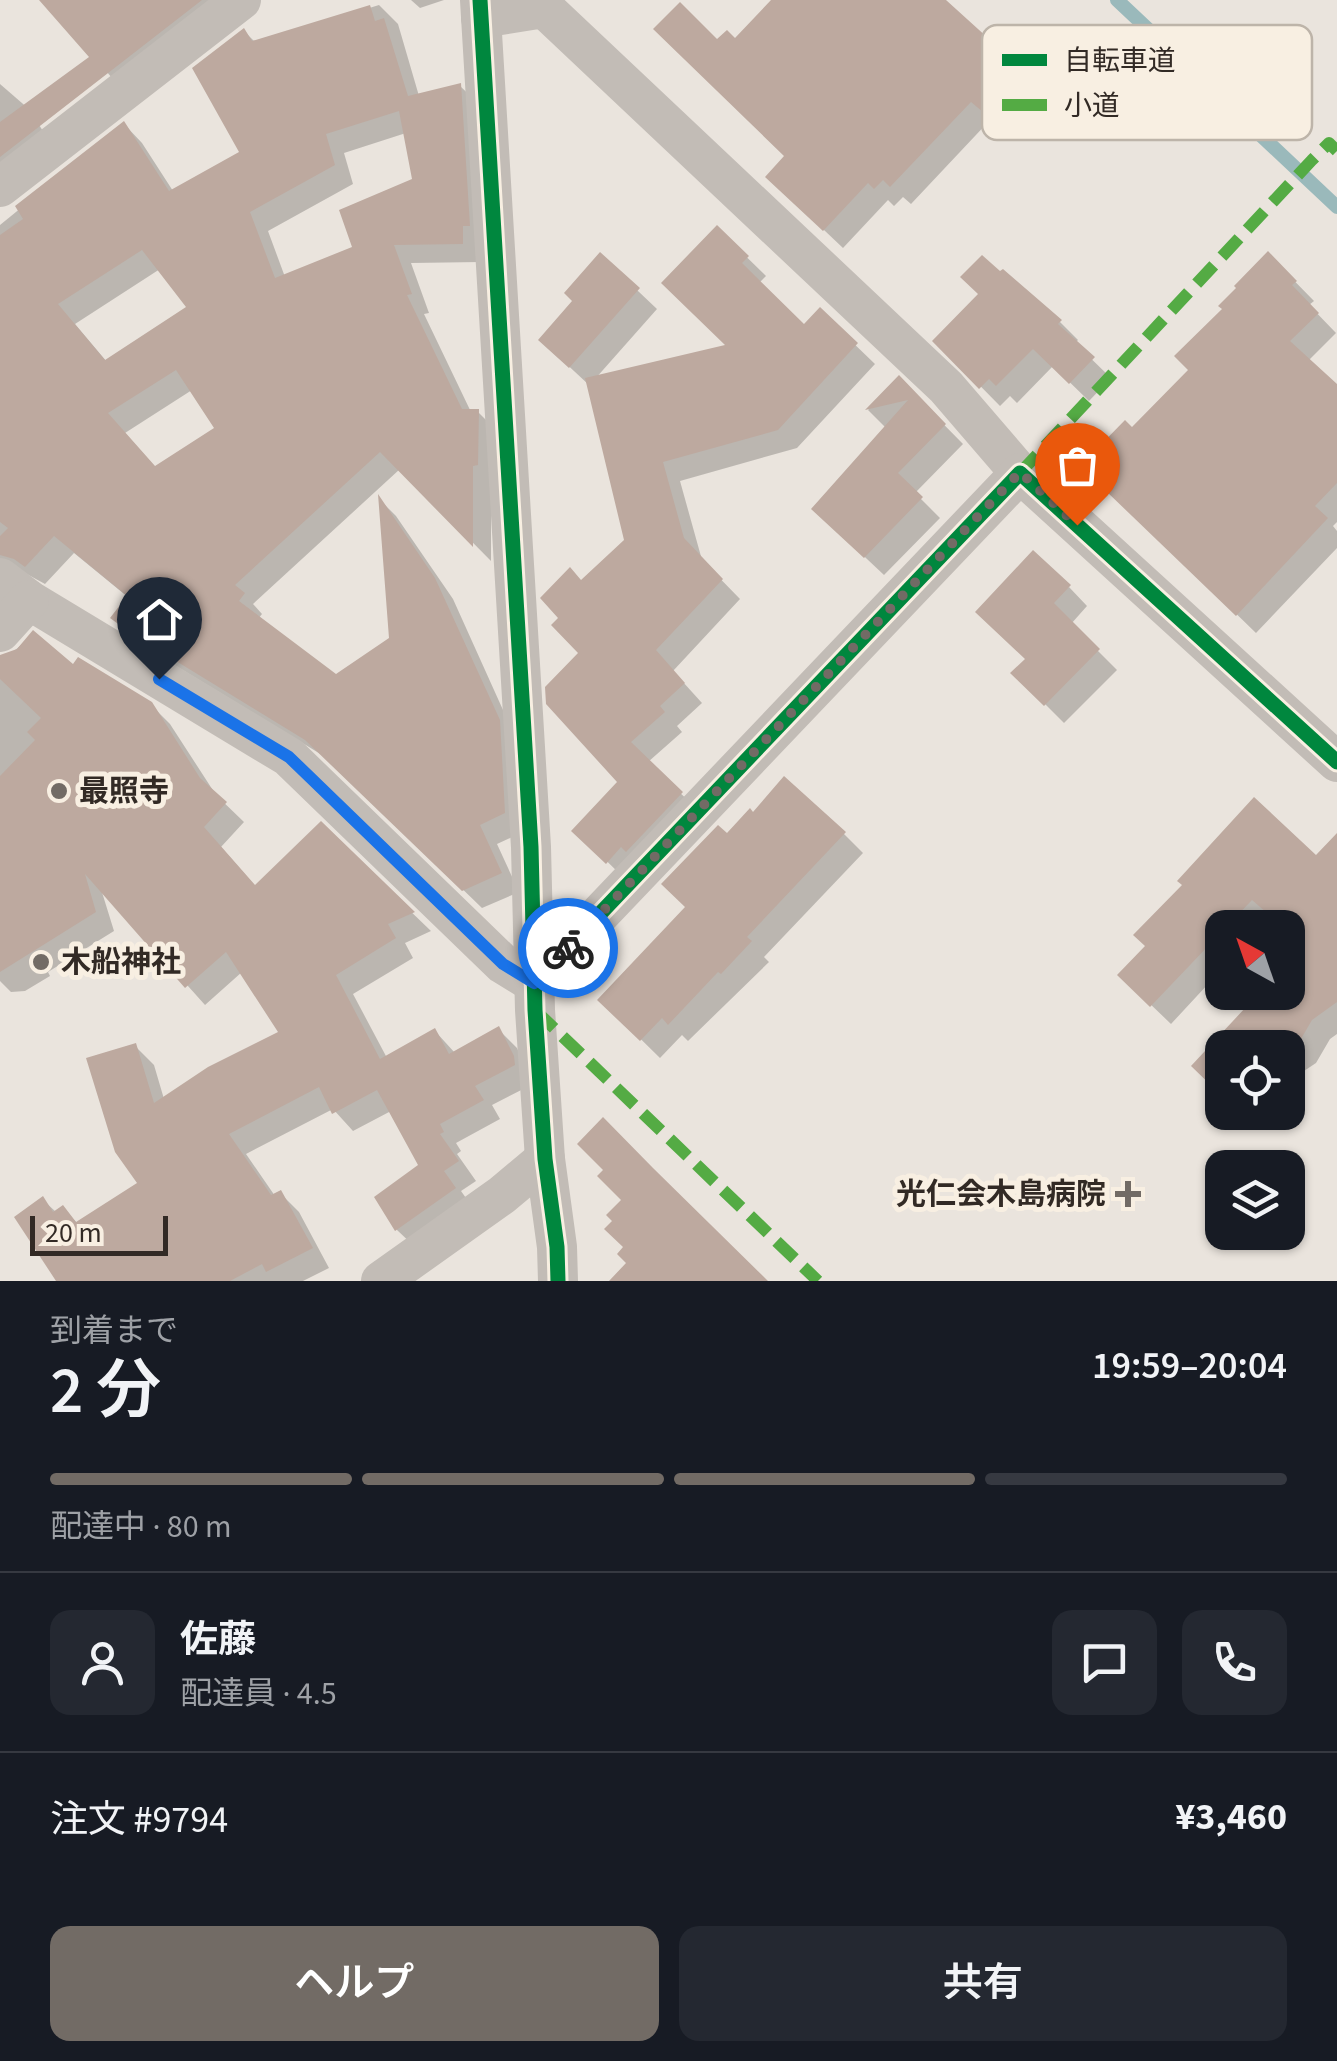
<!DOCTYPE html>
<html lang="ja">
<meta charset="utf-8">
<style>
:root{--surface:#171b24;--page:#242831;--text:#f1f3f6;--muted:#9ea1a6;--line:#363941;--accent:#726b65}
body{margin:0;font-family:"Source Sans 3","Noto Sans JP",sans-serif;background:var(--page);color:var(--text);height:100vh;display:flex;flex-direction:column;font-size:38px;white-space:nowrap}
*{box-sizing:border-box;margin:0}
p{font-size:32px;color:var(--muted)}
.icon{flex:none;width:55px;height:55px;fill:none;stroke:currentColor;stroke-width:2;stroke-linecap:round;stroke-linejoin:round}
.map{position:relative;height:1281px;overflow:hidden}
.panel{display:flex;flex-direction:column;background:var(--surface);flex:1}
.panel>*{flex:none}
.needle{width:65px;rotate:320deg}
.fabs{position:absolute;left:1205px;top:910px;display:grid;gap:20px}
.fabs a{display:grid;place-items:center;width:100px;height:100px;border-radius:20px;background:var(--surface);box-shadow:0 2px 8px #0004;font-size:50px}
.scale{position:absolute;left:30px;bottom:25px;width:138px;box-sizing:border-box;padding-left:10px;border:5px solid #322a25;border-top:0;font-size:28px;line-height:35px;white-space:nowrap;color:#322a25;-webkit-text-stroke:8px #f8efe2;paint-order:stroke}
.pin{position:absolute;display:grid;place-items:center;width:85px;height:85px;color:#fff;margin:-102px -42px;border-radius:50% 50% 50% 0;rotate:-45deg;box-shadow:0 0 10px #0007}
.pin .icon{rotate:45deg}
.courier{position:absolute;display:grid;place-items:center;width:100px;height:100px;margin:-50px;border:8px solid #1a73e8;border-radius:50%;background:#fff;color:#222;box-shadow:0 2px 12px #0007}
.headline em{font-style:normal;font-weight:600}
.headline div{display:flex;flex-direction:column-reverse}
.headline{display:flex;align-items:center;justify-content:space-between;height:170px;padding:0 50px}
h1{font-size:65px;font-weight:600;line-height:75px}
.bar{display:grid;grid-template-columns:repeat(4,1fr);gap:15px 10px;align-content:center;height:120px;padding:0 50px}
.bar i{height:12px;border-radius:8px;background:var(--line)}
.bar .selected{background:var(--accent)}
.bar p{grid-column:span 4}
.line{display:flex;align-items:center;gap:25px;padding:0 50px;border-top:2px solid var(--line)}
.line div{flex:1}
.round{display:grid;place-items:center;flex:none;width:105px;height:105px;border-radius:20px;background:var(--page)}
.cta{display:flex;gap:20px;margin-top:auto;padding:20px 50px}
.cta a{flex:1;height:115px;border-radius:20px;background:var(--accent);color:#fff;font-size:40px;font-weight:600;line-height:115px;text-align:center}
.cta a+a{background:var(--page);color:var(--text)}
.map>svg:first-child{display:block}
</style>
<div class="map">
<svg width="1337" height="1281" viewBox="0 0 1337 1281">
<rect width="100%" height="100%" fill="#eae4dd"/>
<g fill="#0003" fill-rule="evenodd">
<path d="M 45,0 L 233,0 L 125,93 Z"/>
<path d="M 411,0 L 444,0 L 420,8 Z"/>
<path d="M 775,0 L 940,0 L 1039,90 L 1003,129 L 991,119 L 911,204 L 903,197 L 894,206 L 888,200 L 843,248 L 787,195 L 787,156 L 717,43 L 735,41 Z"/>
<path d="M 379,5 L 398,24 L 419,96 L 460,86 L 479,104 L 481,262 L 411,263 L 429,313 L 424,314 L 471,412 L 478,412 L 497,431 L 491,485 L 491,561 L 400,469 L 253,604 L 262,614 L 258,619 L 336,678 L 392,640 L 381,501 L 396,516 L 453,599 L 517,741 L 523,832 L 497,844 L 519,892 L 482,908 L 327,758 L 153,652 L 132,636 L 114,617 L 129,598 L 74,553 L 45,584 L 23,572 L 0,582 L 0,225 L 124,124 L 142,143 L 173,191 L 242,153 L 244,31 L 256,43 ZM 406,133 L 415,180 L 355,248 L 285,277 L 268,231 L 353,184 L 344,153 ZM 160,269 L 189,307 L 107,362 L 75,324 ZM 192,390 L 218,429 L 156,468 L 125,433 Z"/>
<path d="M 0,84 L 30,110 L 52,146 L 0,180 Z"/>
<path d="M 717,228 L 766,276 L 759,283 L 804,328 L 820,311 L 875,364 L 797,448 L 680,481 L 702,560 L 740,599 L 673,671 L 702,703 L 677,726 L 682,732 L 648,762 L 700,812 L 626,880 L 575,830 L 620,782 L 582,653 L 581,582 L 626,541 L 589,385 L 560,358 L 575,301 L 600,255 L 657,309 L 595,379 L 729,346 Z"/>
<path d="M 1268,254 L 1314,301 L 1309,305 L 1336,333 L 1308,361 L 1337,387 L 1337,522 L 1333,526 L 1337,531 L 1337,548 L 1256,633 L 1084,466 L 1132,431 L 1192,370 L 1225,309 Z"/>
<path d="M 1060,322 L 1078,340 L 1075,343 L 1111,378 L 1089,401 L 1053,366 L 1017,403 L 1010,396 L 1000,406 L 936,341 Z"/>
<path d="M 899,379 L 963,444 L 915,493 L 940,518 L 884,575 L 833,527 L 886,428 L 868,410 Z"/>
<path d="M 1069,587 L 1087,606 L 1071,624 L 1117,670 L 1064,723 L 1014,673 L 1027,659 L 997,630 Z"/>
<path d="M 34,634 L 73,667 L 150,704 L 170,724 L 216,795 L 244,822 L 221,847 L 256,887 L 321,825 L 431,931 L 405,943 L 413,958 L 353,994 L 387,1058 L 435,1031 L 455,1053 L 498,1029 L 517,1048 L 533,1084 L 492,1105 L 500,1119 L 456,1143 L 461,1151 L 457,1154 L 476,1181 L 461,1191 L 473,1208 L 416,1248 L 397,1230 L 377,1197 L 422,1166 L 391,1111 L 353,1131 L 333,1109 L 246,1154 L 275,1196 L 280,1193 L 299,1212 L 329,1268 L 303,1281 L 57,1281 L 43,1200 L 56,1212 L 63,1208 L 78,1224 L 140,1184 L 135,1046 L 154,1065 L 164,1099 L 281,1033 L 242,972 L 205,1005 L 101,889 L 114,931 L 48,972 L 50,976 L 25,991 L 11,992 L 0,981 L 0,658 L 7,657 Z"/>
<path d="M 844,834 L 863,853 L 764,957 L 769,962 L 688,1041 L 682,1035 L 660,1058 L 601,1000 L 688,907 L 727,837 Z"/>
<path d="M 1337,836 L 1337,1034 L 1330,1039 L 1316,1063 L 1292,1079 L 1288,1089 L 1288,1048 L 1222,1048 L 1222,1094 L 1194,1066 L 1288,992 L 1288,967 L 1307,946 L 1272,917 L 1262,928 L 1222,928 L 1222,969 L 1171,1024 L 1120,975 L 1316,858 Z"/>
<path d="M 1242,1112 L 1266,1112 L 1252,1122 Z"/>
</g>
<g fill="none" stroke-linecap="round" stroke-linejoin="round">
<path stroke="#9ab9bb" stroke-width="14" d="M 1117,0 L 1337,207"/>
</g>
<g fill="#bda99f" fill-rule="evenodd">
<path d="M 39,0 L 202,0 L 0,157 L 0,122 L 89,57 Z"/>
<path d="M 771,0 L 946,0 L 1022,69 L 983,112 L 971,102 L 890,187 L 883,180 L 874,189 L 868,183 L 823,231 L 765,177 L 784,156 L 653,29 L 680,2 L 717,39 L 727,30 L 735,38 Z"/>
<path d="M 370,5 L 375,21 L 384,18 L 408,96 L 461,83 L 470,226 L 463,226 L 463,244 L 394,245 L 412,294 L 407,295 L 462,409 L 479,409 L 478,465 L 473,466 L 473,547 L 380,452 L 235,585 L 245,593 L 239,601 L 336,674 L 389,638 L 378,494 L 435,578 L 500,720 L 505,813 L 480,825 L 502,873 L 462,891 L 305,740 L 132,634 L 110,618 L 127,596 L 54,536 L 25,567 L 14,559 L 0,555 L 0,536 L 8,528 L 0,522 L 0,235 L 23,219 L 15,206 L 124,121 L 169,191 L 239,152 L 192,68 L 244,28 L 252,41 ZM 399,111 L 412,179 L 339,210 L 352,247 L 275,278 L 250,212 L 335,165 L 326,134 ZM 142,250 L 186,307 L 105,360 L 58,304 ZM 176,370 L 214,428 L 155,466 L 108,413 Z"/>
<path d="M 717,225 L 749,256 L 742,263 L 804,324 L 820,307 L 858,343 L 778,430 L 663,462 L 684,538 L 723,579 L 656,650 L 685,683 L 660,706 L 665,712 L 631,742 L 683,792 L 626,852 L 621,847 L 606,864 L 571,831 L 617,782 L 546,704 L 545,687 L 578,653 L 551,625 L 558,618 L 540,598 L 570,567 L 581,580 L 624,540 L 585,378 L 725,345 L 661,283 Z"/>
<path d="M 1268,251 L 1297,281 L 1292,285 L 1319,313 L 1290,341 L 1337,384 L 1337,483 L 1315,506 L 1328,518 L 1236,616 L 1080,466 L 1125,420 L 1132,427 L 1188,370 L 1174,356 L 1222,309 L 1218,306 L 1236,288 L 1234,286 Z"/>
<path d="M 600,252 L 640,288 L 569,368 L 538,340 L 572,301 L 564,293 Z"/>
<path d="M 982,255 L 1000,271 L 1003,269 L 1062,320 L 1058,324 L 1095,357 L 1069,384 L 1033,349 L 996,386 L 989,379 L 979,389 L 932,341 L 978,294 L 960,277 Z"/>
<path d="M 899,375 L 946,424 L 898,473 L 923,497 L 864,558 L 811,509 L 908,400 L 865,410 Z"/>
<path d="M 1033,550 L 1071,585 L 1054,603 L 1100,649 L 1044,706 L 1010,673 L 1025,659 L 975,612 Z"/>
<path d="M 33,630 L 73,664 L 78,657 L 152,702 L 200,778 L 227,802 L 204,827 L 255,885 L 321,821 L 415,912 L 388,924 L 396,938 L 336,975 L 380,1059 L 435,1028 L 449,1054 L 499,1026 L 514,1056 L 515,1065 L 475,1086 L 484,1100 L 440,1124 L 444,1132 L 440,1134 L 459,1161 L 444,1171 L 456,1188 L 395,1231 L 374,1197 L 418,1165 L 377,1090 L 332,1114 L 319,1087 L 229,1134 L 271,1195 L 281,1190 L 313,1248 L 266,1272 L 262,1264 L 230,1281 L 56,1281 L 14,1217 L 43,1196 L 53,1212 L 63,1205 L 76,1222 L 137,1183 L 115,1152 L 86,1058 L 136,1043 L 154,1103 L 208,1067 L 278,1032 L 226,952 L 185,988 L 85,874 L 96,912 L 0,972 L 0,776 L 35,740 L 27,732 L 41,718 L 0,679 L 0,655 L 17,649 Z"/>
<path d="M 784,776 L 846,832 L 747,937 L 752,941 L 721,974 L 718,972 L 668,1025 L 662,1018 L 640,1041 L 597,1000 L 685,907 L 661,884 L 718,825 L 727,833 L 750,808 L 753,812 Z"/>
<path d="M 1254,797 L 1316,855 L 1337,833 L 1337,1002 L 1312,1020 L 1298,1044 L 1288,1052 L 1288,1048 L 1222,1048 L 1221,1095 L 1191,1066 L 1260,992 L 1288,992 L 1288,963 L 1304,945 L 1252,900 L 1150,1007 L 1117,975 L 1145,946 L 1133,935 L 1182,885 L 1177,881 Z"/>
<path d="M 603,1117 L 653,1168 L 768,1281 L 609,1281 L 626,1263 L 617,1254 L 623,1247 L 604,1229 L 612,1221 L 606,1215 L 621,1200 L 597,1176 L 603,1170 L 577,1144 Z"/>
</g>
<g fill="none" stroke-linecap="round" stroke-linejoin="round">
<g stroke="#c2bcb6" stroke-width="40">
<path d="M 480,0 L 531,847 L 535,1010 L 545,1159 L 557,1247 L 558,1281"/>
<path d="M 481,18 L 544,8 L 946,387 L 1020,473"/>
<path d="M 0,187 L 241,0"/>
<path d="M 0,578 L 29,600 L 289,757 L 503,964 L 534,983"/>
<path d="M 0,632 L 29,600"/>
<path d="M 534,983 L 1020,473 L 1337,762"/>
<path d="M 381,1281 L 502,1195 L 545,1159"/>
</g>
<g stroke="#54ab44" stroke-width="12" stroke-dasharray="25 12" stroke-linecap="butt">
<path d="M 1020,473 L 1312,160 L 1329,143 L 1337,151"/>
<path d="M 536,1011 L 818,1281"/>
</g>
<g stroke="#f8efe2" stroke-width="21">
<g id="cycleway">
<path d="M 480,0 L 531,847 L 535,1010 L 545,1159 L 557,1247 L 558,1281"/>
<path d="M 534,983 L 1020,473 L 1337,762"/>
</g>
</g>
<use href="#cycleway" stroke="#00873e" stroke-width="15"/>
</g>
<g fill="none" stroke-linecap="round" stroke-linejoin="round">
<path stroke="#726b65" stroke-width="10" stroke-dasharray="0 18" d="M 568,948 L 1020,472 L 1077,525"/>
<path stroke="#1a73e8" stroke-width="12" d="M 159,679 L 289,757 L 503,964 L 534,983 L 568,948"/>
</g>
<g fill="#726b65" stroke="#f8efe2" stroke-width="4">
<circle cx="59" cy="791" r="10"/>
<circle cx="41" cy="962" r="10"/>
<path d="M1123 1179h10v10h10v10h-10v10h-10v-10h-10v-10h10z"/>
</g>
<g text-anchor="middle" stroke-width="10" stroke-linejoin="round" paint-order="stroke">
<g font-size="30" font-weight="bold" fill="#322a25" stroke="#f8efe2" text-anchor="start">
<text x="79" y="801">最照寺</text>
<text x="61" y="972">木船神社</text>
<text x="1106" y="1204" text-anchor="end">光仁会木島病院</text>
</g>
</g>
<rect x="982" y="25" width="330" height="115" rx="15" fill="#f8efe2" stroke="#bdb4a9" stroke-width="2.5"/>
<rect x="1002" y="54" width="45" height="12" fill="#00873e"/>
<rect x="1002" y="99" width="45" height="12" fill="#54ab44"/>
<g font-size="28" fill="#322a25">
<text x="1064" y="70">自転車道</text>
<text x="1064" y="115">小道</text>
</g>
</svg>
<div class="fabs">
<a><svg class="needle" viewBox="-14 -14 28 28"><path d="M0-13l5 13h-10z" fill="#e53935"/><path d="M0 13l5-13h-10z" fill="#9ea1a6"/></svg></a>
<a><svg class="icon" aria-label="locate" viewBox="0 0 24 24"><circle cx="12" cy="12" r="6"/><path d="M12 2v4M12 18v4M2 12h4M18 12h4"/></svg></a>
<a><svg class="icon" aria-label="layers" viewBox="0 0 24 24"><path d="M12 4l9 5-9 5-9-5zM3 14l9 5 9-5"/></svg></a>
</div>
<div class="scale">20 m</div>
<div class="pin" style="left:1077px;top:525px;background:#ea580c"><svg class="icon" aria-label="bag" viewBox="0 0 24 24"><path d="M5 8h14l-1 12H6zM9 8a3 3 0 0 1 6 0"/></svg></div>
<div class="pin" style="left:159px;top:679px;background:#1f2937"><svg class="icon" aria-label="home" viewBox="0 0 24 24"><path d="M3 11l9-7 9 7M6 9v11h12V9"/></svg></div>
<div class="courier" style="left:568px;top:948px"><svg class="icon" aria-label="bike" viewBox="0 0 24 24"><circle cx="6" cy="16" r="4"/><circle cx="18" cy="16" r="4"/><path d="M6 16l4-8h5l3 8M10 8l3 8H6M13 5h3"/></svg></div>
</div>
<section class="panel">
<div class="headline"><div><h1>2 分</h1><p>到着まで</p></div><em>19:59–20:04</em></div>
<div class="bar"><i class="selected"></i><i class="selected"></i><i class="selected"></i><i></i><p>配達中 · 80 m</p></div>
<div class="line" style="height:180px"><a class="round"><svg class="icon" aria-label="person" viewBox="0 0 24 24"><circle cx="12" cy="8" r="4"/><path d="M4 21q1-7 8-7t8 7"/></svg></a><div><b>佐藤</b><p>配達員 · 4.5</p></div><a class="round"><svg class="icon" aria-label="chat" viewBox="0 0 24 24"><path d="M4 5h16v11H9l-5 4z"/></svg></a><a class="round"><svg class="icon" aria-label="phone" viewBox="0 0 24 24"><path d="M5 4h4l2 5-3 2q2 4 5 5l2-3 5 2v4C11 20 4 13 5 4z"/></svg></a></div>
<div class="line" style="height:130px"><div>注文 #9794</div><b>¥3,460</b></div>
<div class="cta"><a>ヘルプ</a><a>共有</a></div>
</section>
